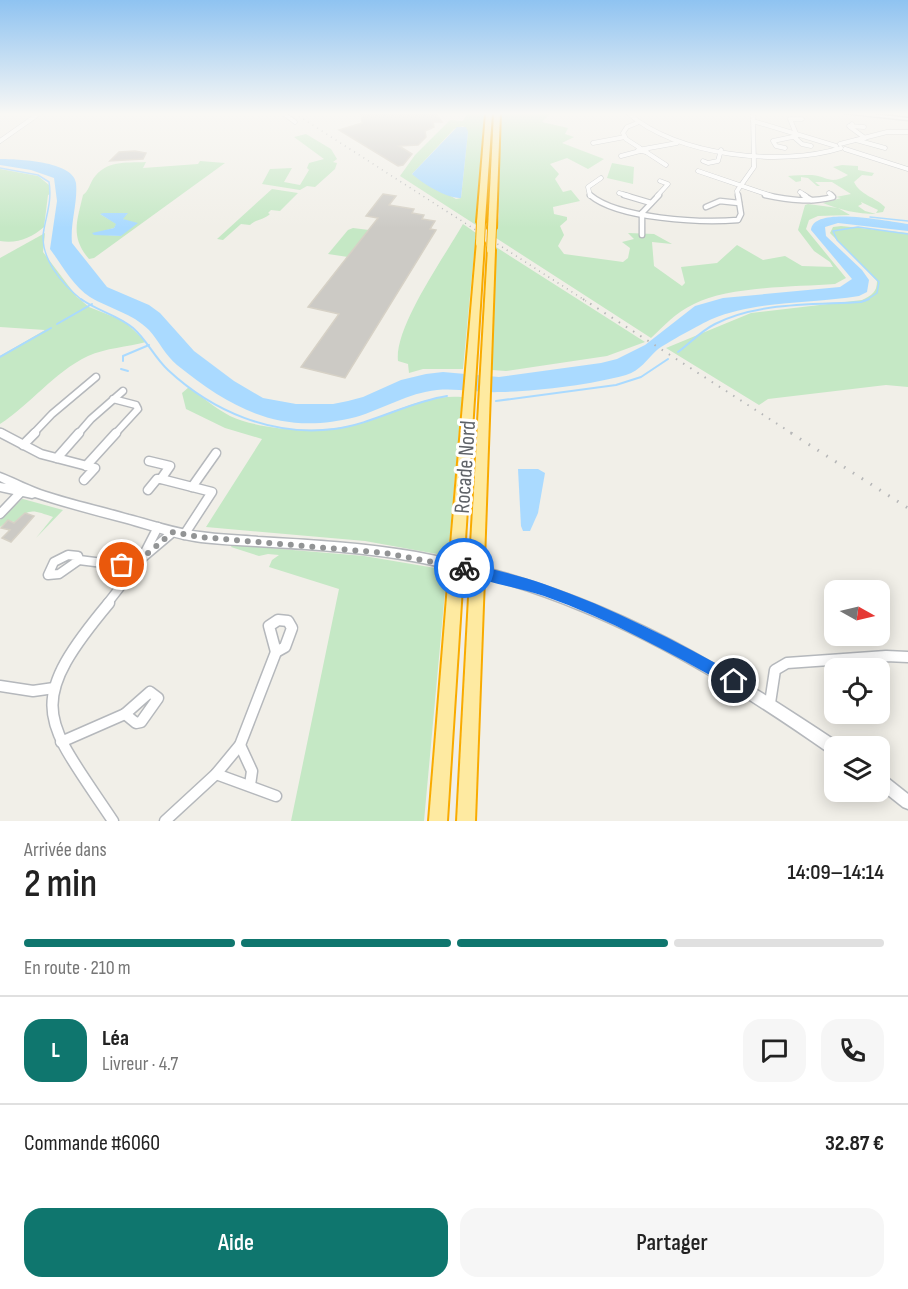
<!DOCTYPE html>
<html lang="fr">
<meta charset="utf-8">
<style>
:root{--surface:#fff;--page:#f6f6f6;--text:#222;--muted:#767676;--line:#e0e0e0;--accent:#0f766e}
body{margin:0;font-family:"Sofia Sans Condensed",sans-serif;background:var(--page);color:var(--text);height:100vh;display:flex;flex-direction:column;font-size:22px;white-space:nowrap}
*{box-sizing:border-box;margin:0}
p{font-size:20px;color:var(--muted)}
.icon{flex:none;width:33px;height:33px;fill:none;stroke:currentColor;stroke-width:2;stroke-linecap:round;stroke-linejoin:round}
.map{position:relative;height:821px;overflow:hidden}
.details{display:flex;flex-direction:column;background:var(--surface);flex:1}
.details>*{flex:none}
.needle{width:39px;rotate:98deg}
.fabs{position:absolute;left:824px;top:580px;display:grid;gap:12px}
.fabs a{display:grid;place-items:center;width:66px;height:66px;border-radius:12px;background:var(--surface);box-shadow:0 3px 15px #0003;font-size:30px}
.pin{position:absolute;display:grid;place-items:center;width:51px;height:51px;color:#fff;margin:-26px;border:3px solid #fff;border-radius:50%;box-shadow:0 2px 6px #0007}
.courier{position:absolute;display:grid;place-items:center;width:60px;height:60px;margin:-30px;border:4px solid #1a73e8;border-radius:50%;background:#fff;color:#222;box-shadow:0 2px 8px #0007}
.head em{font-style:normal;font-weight:600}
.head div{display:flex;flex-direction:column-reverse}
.head{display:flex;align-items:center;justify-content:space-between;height:102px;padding:0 24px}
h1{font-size:39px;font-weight:600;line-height:45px}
.bar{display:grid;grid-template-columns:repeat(4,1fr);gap:9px 6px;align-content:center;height:72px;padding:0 24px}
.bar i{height:8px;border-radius:4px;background:var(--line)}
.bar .current{background:var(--accent)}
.bar p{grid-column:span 4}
.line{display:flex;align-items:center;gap:15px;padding:0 24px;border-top:2px solid var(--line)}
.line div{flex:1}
.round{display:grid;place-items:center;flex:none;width:63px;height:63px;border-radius:18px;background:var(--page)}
.action{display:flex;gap:12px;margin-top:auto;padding:12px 24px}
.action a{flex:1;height:69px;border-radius:18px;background:var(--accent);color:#fff;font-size:24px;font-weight:600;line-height:69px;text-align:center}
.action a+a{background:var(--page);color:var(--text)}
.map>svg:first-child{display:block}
</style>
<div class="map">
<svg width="908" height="821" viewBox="0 0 908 821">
<rect width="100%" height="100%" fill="#f1efe8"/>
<g fill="#c5e8c5" fill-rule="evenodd">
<path d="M 467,113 L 484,113 L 476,225 L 400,176 L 415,155 L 450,120 L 463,121 ZM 463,126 L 468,132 L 461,198 L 456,199 L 412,174 L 454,129 Z"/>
<path d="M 500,113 L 551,113 L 542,122 L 568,128 L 565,134 L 574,137 L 562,143 L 604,159 L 588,169 L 567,158 L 550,164 L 559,174 L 555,179 L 563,192 L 571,190 L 580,201 L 553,207 L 554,214 L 567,217 L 567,220 L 560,226 L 564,235 L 558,246 L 564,254 L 623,262 L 628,258 L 630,248 L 622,242 L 634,239 L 628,233 L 654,234 L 672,244 L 652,242 L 654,266 L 682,286 L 685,283 L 681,267 L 717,263 L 737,245 L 763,260 L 785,256 L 802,266 L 833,267 L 830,262 L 814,251 L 798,230 L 805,205 L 808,204 L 838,208 L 850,215 L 818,216 L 809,220 L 806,229 L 846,278 L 835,284 C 795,287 729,286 694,304 C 675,313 665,325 651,338 L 496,238 L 499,215 L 498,199 Z"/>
<path d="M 306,134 L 331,149 L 337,159 L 333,162 L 337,163 L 335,169 L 315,187 L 307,186 L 300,190 L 262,184 L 270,169 L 292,168 L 284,182 L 300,185 L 309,170 L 307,168 L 309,163 L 324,159 L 294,137 Z"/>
<path d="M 200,161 L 225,163 L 94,258 L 89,259 C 70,237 77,221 83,195 C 89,190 89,186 93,179 C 106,160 125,163 146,162 L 143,168 L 198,164 ZM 100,214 L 127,214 L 122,219 L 127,221 L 121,236 L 93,234 L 114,228 L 117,224 Z"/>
<path d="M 612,163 L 634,167 L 633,184 L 607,178 Z"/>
<path d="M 842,165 L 858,166 L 858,170 L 874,173 L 872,176 L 862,175 L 854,182 C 860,195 875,197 885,207 L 883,212 L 876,213 L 878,210 L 861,202 L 862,204 L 858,206 L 865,211 L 876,214 C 857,214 841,210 823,203 L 841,198 L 836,197 L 851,194 L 832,182 L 815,182 L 820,186 L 817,186 L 808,178 L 801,177 L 801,181 L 796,182 L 788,176 C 795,175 804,175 812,175 C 829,177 830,185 848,175 L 833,167 Z"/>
<path d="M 0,169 L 38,176 L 49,185 L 50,194 L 48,195 L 44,227 C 31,238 17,244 0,241 Z"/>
<path d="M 272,189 L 298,193 L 280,211 L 271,210 L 268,213 L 270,214 C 264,220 256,219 250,225 L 241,224 L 223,240 L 217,239 Z"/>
<path d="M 463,224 L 476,233 L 463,369 L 423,369 L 409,373 L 408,364 L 398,361 C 394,327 445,256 463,224 Z"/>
<path d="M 841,226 L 908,233 L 908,387 L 886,385 L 768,399 L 759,405 L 666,348 L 751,313 L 862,300 C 872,295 877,292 877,281 L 830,233 L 833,227 Z"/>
<path d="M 353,228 L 369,230 L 348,257 L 328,254 L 348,230 Z"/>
<path d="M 45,233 L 43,252 L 77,297 L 89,307 L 124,321 L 146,342 C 127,347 106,348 88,356 C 53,373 31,404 0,424 L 0,356 L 45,330 L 0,327 L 0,258 Z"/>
<path d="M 496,247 L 645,342 L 607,356 L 506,371 L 492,370 Z"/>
<path d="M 189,387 C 202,397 215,408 230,416 C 263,431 322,434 357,424 C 393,414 423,394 462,397 L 448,556 L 365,541 L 206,527 L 262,439 L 225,428 L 186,409 L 182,393 Z"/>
<path d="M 22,499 L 23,499 L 63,510 L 36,538 L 53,517 C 34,511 30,507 15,522 L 8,521 L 0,527 L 0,520 Z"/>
<path d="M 232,545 L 364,556 L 447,570 L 424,821 L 291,821 L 339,589 L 269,567 L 272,560 L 279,555 L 268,554 L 259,556 L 231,547 Z"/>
</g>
<g fill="#aadaff">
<path d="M 457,127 L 466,127 L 468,132 L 461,198 C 447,199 422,183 412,174 Z"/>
<path d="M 0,159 C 17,159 73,161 76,183 C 78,202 70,223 72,243 L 107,287 L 149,305 L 160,313 L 194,351 L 234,381 L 263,398 L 296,404 L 333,404 L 348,401 L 363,397 L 401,380 L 426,374 L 443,372 L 499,377 L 601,363 L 617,359 L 645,345 L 695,306 L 723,298 L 840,287 L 852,279 L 811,230 C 813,205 890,222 908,224 L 908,231 L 838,223 L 825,227 L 826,236 L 862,270 L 869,280 L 867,292 L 859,296 C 811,304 758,300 712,319 C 701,324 666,343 657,350 C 646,360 641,370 626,375 C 590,385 538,391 500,392 C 479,393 458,388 437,390 C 408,393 383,409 356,417 C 282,436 233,410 177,365 C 165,355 159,341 149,330 C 132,313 110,309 90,297 C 73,286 62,265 50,249 L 57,201 L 54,178 L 31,170 L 0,165 Z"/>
<path d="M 103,213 L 128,213 L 123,219 L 138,223 L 121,236 L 94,235 L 92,233 L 114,228 L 116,224 L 100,214 Z"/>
<path d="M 518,469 L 538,469 L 545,473 L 538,513 L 530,531 L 523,531 L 521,526 Z"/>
</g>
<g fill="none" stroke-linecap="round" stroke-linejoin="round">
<g stroke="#aadaff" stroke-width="1.5">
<path d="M 0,168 L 38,175 L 49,182 C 52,199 47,213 44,229 C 38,257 62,284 83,301"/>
<path d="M 870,217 L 908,221"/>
<path d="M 865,301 L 877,293 L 879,282 L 837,240 L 833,231 L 858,227 L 908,234"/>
</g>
<g stroke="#aadaff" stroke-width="2">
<path d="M 81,299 C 97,311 118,315 133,328 C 147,340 154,357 168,370 C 212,411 272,437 334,429 C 373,424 408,402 447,396"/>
<path d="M 57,324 L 92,304"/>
<path d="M 678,352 C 690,343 701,331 715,324 C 758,302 814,305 861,302 L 869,299"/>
<path d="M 0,357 L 51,328"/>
<path d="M 123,361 L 123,356 L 149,345"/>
<path d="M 121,369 L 128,371"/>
<path d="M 496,401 L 616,385 L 641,377 L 668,359"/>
</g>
</g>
<g fill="#cccac5" stroke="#d6d1c6" stroke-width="1.5">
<path d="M 361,113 L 436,113 L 442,122 L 433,122 L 434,127 L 425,131 L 426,137 L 418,145 L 399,146 L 412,154 L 403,165 L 398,166 L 339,130 L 362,123 Z"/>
<path d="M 135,151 L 146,153 L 143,159 L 110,161 L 119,152 Z"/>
<path d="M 383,194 L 396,196 L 389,205 L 414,209 L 412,213 L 424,215 L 422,219 L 435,221 L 430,229 L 436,230 L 345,378 L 301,367 L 339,314 L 308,307 L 378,218 L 366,216 Z"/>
<path d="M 25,513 L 34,516 L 21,531 L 11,542 L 2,538 L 10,530 L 1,528 L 8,520 L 14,523 Z"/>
</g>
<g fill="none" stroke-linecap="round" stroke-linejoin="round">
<g stroke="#b5b8bc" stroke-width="5">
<g id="minor-far4">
<path d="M 283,113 L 295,122"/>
<path d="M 628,113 C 676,156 781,167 841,148"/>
<path d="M 753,121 L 836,146"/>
<path d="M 637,123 L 627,127 L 623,133 L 626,139 L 640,148"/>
<path d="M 852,124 L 850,127 L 865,138"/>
<path d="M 849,126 L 864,127"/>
<path d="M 794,137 L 802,144 L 811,146"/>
<path d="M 856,140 L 885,148"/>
<path d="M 0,141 L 40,113"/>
<path d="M 593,143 L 625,137"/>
<path d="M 840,144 L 887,132 L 908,132"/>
<path d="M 785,148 L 776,146 L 773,141 L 797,136 L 790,119 L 802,119"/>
<path d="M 647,149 L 646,152 L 638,150 L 677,143"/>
<path d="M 845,149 L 908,169"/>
<path d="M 646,152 L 666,165"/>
<path d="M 621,156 L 640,151"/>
<path d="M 703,161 L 708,163 L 718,161 L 721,150"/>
<path d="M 698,171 L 772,196"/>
<path d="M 800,192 L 806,196"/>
<path d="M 619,193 L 629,196"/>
<path d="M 829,193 L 832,196"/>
<path d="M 590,196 L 588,187 L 601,178"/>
<path d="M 657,196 L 668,184 L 660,181"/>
<path d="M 738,196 L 737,191 L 754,167 L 753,113"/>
</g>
</g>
<g stroke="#b5b8bc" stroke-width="7">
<g id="minor-far3">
<path d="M 590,195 C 618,219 701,223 738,220 L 741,214 L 738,195"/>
<path d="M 624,195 L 651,203"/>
<path d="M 765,195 C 789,200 810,203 833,197 L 831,195"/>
<path d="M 803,195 L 811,200"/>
<path d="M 706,207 L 720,201 L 739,203"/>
<path d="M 642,213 L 659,195"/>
<path d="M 642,213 L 642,235"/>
</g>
</g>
<g stroke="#b5b8bc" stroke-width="9">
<g id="minor-far2">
<path d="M 113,399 L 136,405 L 138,409 L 115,434"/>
<path d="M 0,432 L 4,434"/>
<path d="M 33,434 L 52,414 L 96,377"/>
<path d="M 78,434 L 91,419 L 123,391"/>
</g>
</g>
<g stroke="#b5b8bc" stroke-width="11">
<g id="minor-far1">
<path d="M 1,433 L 41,454 L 95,468 L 84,480"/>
<path d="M 23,445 L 35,433"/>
<path d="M 57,458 L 79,433"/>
<path d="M 149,461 L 170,466 L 161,479 L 212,492 L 184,535"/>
<path d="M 86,466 L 116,433"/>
<path d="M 192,487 L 216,453"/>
<path d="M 148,490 L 157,479 L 161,479"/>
<path d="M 0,514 L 20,493"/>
<path d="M 68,555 L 78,556 L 79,560 L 59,574 L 48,575 L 54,562 Z"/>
<path d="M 141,559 L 173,532"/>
<path d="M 79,560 L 135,567"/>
<path d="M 107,604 L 141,560 L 158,527"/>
</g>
</g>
<g stroke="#b5b8bc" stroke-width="13">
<g id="minor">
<path d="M 109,603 C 22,707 45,719 113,821"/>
<path d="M 278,620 L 288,621 L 292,628 L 285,647 L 276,652 L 269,626 Z"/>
<path d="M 0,686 L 33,691 L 54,688"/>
<path d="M 150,692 L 158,698 L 141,722 L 136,723 L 125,714 Z"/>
<path d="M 770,703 L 775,670 L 787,663 L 886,656 L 908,657"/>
<path d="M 61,742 L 125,714"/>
<path d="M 240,745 L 252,771 L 250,785"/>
<path d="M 216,774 L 276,796"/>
<path d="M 165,821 L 216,774 L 240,745 L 276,652"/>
</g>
</g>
<g stroke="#b5b8bc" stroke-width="3">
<g id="tertiary">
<path d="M 0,473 C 16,479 30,487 46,492 C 73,501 102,507 129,515 C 153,521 175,529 200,532 C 219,535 239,535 258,537 C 311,540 364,543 416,552 C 513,570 607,604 693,652 C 743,680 791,711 839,743 L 840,747 L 834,747 L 834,754 L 829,753 C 751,699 671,647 582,611 C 529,589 474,573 418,562 C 365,552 309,549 256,546 C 237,545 219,544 201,542 C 176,539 152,530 127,523 C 96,515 65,507 35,497 L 32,498 L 0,491 L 0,483 L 6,484 L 0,481 Z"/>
<path d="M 879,773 L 884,775 L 908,794 L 908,809 L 903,807 L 879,788 Z"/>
</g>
</g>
<g stroke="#b6babf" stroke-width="3">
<path id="secondary" d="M 843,113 L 862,113 L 908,118 L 908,120 Z"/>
</g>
<g stroke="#f9ab00" stroke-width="4">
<g id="trunk">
<path d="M 486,113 L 492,113 L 485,222 L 481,224 L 477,222 Z"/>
<path d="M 494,113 L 500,113 L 496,228 L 492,230 L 488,228 Z"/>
<path d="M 477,241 L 484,243 L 464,556 L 462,560 L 457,562 L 452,560 L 450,556 Z"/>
<path d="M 488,248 L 495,250 L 484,561 L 482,565 L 477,567 L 472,565 L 470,561 Z"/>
<path d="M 456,565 L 461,567 L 463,572 L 447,821 L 429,821 L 449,572 L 451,567 Z"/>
<path d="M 477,571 L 482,573 L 484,578 L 475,821 L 457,821 L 470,578 L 472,573 Z"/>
</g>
</g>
<use href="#minor-far4" stroke="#fff" stroke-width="4"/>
<use href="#minor-far3" stroke="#fff" stroke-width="4.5"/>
<use href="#minor-far2" stroke="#fff" stroke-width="6"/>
<use href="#minor-far1" stroke="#fff" stroke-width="8"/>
<use href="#minor" stroke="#fff" stroke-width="10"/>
<use href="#tertiary" fill="#fff" fill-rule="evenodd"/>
<use href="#secondary" fill="#fff" fill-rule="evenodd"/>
<use href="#trunk" fill="#feeaa1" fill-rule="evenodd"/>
<path stroke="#b6b7b8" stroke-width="1.5" stroke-dasharray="1 4.5" stroke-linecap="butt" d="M 294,113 L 586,301"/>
<path stroke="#b6b7b8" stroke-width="2" stroke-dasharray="1.5 7" stroke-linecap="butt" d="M 583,299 L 793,434"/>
<path stroke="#b6b7b8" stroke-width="3" stroke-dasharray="1.5 9" stroke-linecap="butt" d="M 791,433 L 908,508"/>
<g stroke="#f9ab00" stroke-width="10" stroke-linecap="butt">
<g id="trunk-bridge-far1">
<path d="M 480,243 L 481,222"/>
<path d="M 491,250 L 492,228"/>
</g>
</g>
<g stroke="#f9ab00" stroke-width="15" stroke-linecap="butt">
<g id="trunk-bridge">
<path d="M 477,561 L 477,578"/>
<path d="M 456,572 L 457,556"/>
</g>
</g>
<use href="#trunk-bridge-far1" stroke="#feeaa1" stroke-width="8"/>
<use href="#trunk-bridge" stroke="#feeaa1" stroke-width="12"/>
</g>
<linearGradient id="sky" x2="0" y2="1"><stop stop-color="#8fc3f1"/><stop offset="0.5" stop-color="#f9f8f5"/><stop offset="1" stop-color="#f9f8f5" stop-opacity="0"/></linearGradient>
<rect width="908" height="228" fill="url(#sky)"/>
<path fill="#1a73e8" d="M 464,562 C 491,569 518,575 544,584 C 613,608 676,641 739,676 L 741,681 L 739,686 L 734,688 L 729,686 C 669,652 609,619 544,596 C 516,587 487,583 460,572 L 458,568 Z"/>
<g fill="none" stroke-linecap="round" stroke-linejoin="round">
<path stroke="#929495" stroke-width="6" stroke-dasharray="0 10.8" d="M 122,565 L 135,567 L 141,559 L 173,532 L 200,537 L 385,553 L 464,568"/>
</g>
<g text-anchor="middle" stroke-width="6" stroke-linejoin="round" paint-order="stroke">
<g font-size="22" fill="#5f6368" stroke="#fff">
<text transform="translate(464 467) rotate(-86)" y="8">Rocade Nord</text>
</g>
</g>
</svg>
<div class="fabs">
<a><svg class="needle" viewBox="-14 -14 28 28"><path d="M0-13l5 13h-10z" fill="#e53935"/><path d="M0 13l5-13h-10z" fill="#767676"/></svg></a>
<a><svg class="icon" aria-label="locate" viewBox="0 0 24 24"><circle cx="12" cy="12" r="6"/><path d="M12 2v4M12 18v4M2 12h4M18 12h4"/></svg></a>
<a><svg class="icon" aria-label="layers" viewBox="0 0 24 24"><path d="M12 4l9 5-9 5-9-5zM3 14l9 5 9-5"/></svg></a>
</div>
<div class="pin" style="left:122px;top:565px;background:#ea580c"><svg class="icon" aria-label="bag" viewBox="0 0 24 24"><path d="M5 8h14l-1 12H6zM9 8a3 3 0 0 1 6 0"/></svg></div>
<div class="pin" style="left:734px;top:681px;background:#1f2937"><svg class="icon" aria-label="home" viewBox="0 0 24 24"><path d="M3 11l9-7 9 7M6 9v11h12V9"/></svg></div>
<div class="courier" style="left:464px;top:568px"><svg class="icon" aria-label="bike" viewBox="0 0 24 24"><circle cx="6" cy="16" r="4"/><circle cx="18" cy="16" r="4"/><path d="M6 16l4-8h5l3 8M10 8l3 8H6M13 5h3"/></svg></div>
</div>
<section class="details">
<div class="head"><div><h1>2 min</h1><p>Arrivée dans</p></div><em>14:09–14:14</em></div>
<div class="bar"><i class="current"></i><i class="current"></i><i class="current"></i><i></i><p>En route · 210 m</p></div>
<div class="line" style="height:108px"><b class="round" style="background:var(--accent);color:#fff">L</b><div><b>Léa</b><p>Livreur · 4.7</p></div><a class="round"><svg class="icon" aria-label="chat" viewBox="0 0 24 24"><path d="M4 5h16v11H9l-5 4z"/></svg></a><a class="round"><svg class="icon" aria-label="phone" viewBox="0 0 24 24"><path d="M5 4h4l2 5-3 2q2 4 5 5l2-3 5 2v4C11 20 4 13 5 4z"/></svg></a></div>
<div class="line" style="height:78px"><div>Commande #6060</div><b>32.87 €</b></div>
<div class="action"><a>Aide</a><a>Partager</a></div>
</section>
